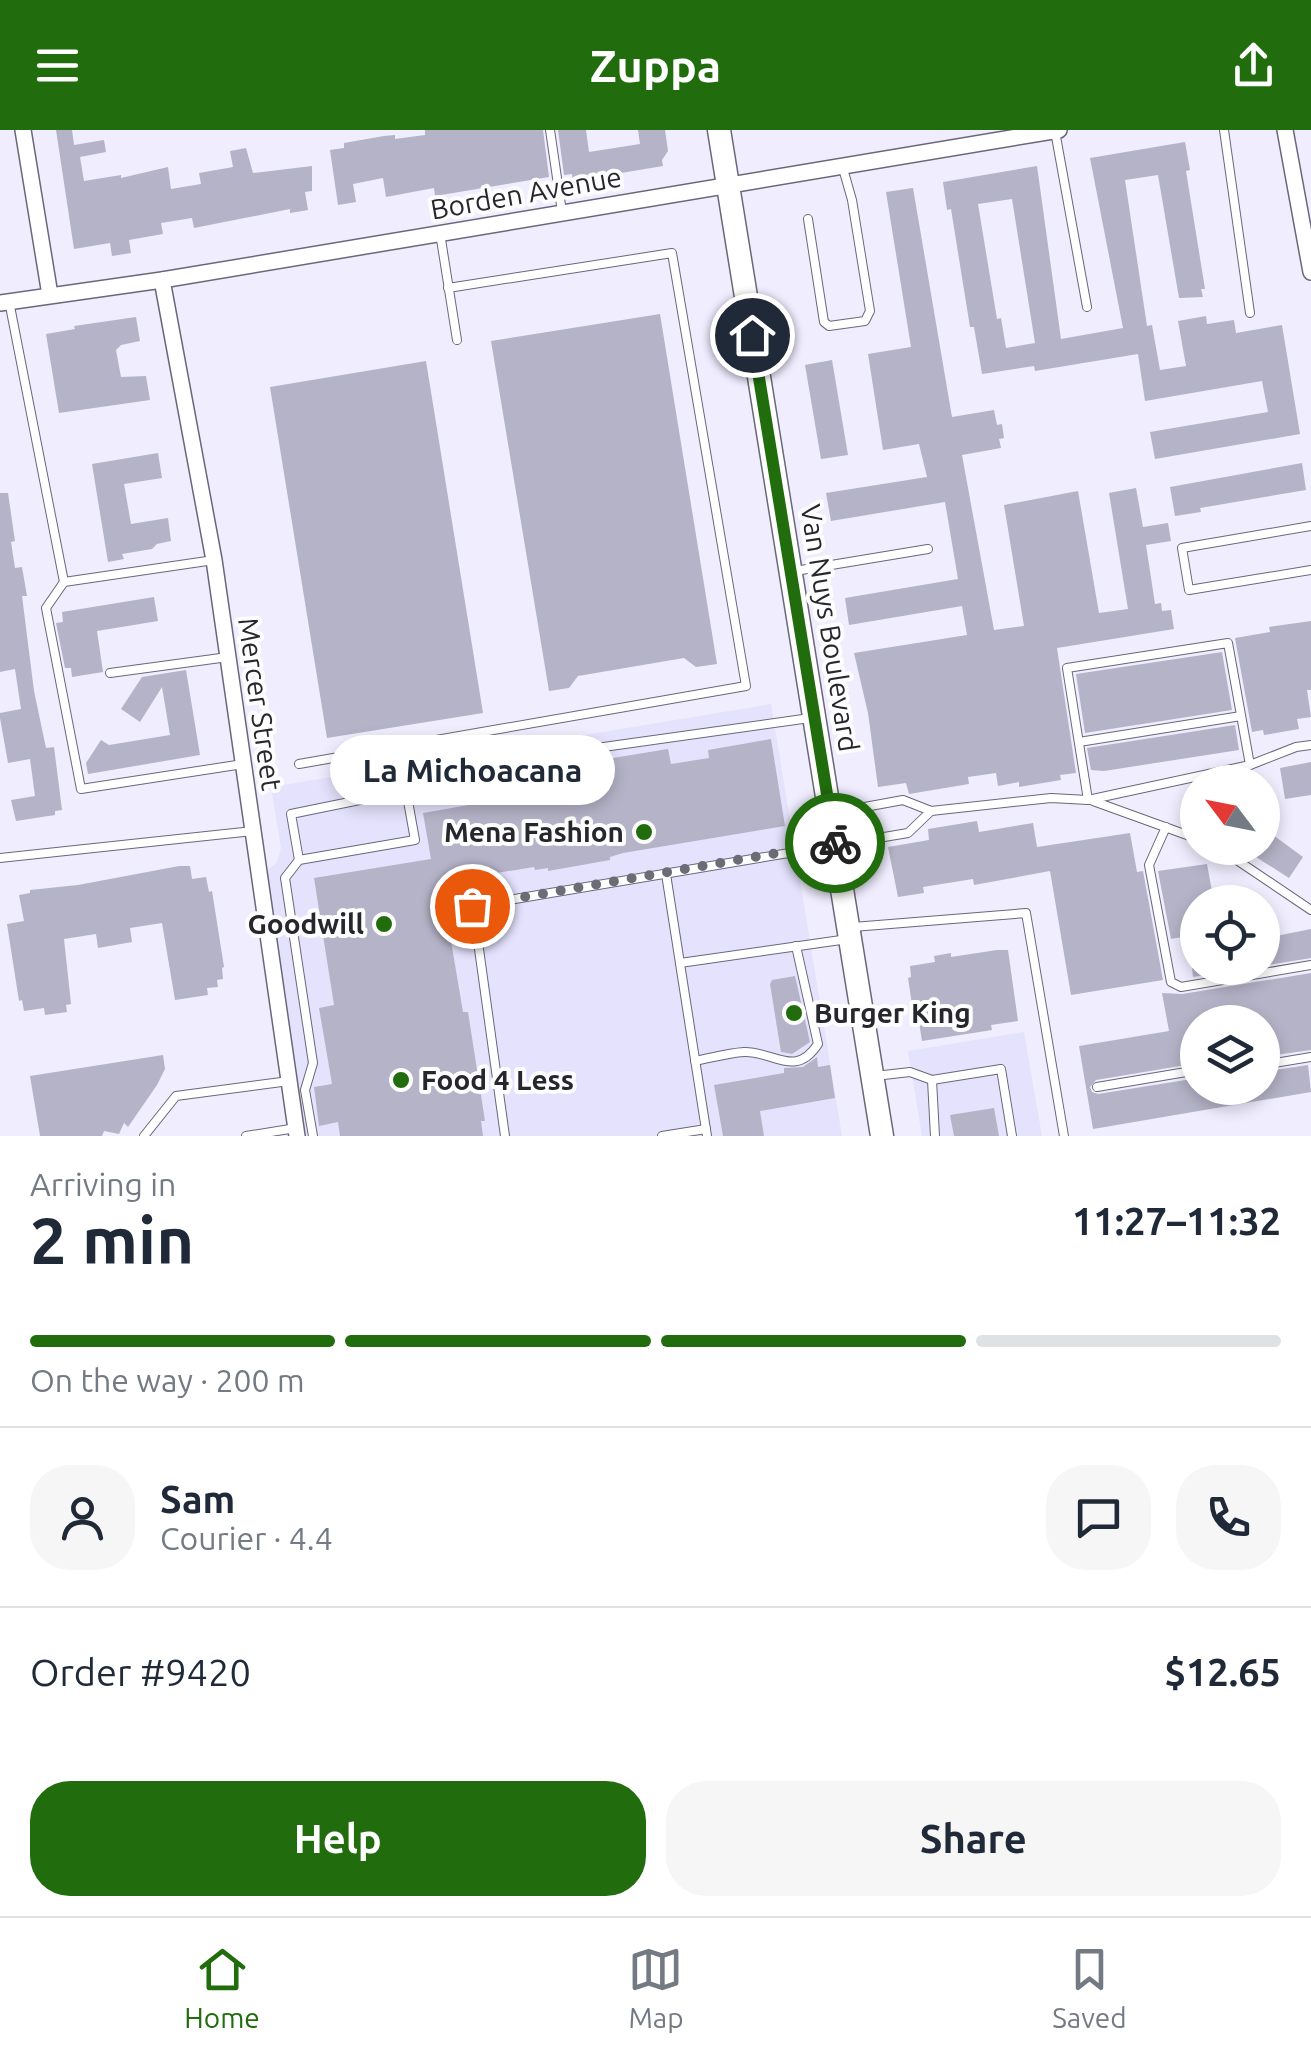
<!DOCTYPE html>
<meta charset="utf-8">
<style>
:root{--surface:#fff;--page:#f6f6f7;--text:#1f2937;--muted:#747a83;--line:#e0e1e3;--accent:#216d0e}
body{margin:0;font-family:Ubuntu,sans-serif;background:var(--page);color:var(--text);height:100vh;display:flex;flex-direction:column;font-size:38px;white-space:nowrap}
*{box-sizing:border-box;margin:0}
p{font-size:32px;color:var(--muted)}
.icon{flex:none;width:55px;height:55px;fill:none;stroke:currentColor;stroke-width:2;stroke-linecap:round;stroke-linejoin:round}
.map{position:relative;height:1006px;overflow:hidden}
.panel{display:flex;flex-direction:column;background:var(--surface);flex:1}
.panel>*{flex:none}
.needle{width:65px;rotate:302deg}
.controls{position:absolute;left:1180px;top:635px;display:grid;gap:20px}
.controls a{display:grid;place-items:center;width:100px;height:100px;border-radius:50%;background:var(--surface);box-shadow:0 5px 15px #0003;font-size:50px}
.pin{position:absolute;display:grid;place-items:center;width:85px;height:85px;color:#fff;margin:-42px;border:5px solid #fff;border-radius:50%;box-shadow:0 2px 10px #0007}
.courier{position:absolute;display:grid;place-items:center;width:100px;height:100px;margin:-50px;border:8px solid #216d0e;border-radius:50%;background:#fff;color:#222;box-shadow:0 2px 12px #0007}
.bubble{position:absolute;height:70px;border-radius:35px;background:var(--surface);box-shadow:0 5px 15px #0003;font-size:32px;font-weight:700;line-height:70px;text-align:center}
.summary em{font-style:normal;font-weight:700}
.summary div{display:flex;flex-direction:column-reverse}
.summary{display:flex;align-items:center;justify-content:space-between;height:170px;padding:0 30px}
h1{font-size:65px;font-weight:700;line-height:75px}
.bar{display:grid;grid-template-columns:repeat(4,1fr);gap:15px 10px;align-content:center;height:120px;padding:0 30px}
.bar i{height:12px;border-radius:8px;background:var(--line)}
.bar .selected{background:var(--accent)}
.bar p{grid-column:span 4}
.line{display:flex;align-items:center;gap:25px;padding:0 30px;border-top:2px solid var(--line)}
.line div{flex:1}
.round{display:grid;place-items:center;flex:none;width:105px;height:105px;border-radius:40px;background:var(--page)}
.button{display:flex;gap:20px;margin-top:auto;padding:20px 30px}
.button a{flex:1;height:115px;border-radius:40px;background:var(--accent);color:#fff;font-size:40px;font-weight:700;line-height:115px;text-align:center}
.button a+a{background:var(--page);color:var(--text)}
header{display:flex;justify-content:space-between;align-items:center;height:130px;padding:0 30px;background:var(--accent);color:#fff;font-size:45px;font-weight:700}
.tabs{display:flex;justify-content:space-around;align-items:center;height:140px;border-top:2px solid var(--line);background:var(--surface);font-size:28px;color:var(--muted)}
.tabs a{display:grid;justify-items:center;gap:5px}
.tabs .selected{color:var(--accent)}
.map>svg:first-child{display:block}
</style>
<header><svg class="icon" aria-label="menu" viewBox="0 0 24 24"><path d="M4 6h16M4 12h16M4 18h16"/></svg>Zuppa<svg class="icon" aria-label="share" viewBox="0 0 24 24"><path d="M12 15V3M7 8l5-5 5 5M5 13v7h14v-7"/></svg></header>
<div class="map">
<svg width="1311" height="1006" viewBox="0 0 1311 1006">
<rect width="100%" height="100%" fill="#efedfe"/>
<g fill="#e5e2fd">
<path d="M 771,574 L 842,1006 L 304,1006 L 262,746 L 277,732 L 281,718 L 271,657 Z"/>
<path d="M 1024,902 L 1042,1006 L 922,1006 L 908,921 Z"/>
</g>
<g fill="#b5b3c7" fill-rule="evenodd">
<path d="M 56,0 L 72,0 L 74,15 L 104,10 L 106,22 L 80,27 L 84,51 L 121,45 L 121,48 L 168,37 L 171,59 L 201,54 L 199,43 L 233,37 L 230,21 L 246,18 L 253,43 L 312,36 L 312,61 L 305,62 L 308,80 L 290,83 L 290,79 L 194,98 L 192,88 L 161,93 L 163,104 L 129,110 L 131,123 L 112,126 L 110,113 L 74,119 Z"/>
<path d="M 425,0 L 543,0 L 549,47 L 435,66 L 434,58 L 386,67 L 383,48 L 353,54 L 356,72 L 338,75 L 330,20 L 344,18 L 344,13 L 384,6 L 395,5 L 395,9 L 425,5 Z"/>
<path d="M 558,0 L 586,0 L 589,22 L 640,14 L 638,0 L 665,0 L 668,21 L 662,30 L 663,36 L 573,51 L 572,44 L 564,45 Z"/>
<path d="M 1185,12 L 1190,40 L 1186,41 L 1205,159 L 1201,159 L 1203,167 L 1179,168 L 1158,45 L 1125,50 L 1147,196 L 1152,195 L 1160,240 L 1186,236 L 1178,191 L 1206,186 L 1207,194 L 1234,190 L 1236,203 L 1282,195 L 1300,304 L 1155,329 L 1150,302 L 1268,282 L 1262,251 L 1145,271 L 1138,224 L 1035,241 L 1034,236 L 982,244 L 974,197 L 970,197 L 951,79 L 947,80 L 943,52 L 1037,36 L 1061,209 L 1123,198 L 1090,28 ZM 1012,69 L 1035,213 L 1006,218 L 1001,188 L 997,189 L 978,74 Z"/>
<path d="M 913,58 L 952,287 L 994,280 L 997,295 L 1002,294 L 1004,308 L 999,309 L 1001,318 L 962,325 L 994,500 L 1024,496 L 1004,375 L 1078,361 L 1099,483 L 1128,479 L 1109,363 L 1136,358 L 1143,397 L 1168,393 L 1171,411 L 1146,415 L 1155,474 L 1161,473 L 1162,481 L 1171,480 L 1174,499 L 1057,518 L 1076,643 L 1060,645 L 1061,650 L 1019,657 L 1019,652 L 998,656 L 996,643 L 968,647 L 969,654 L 909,664 L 906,653 L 878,657 L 868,583 L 854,523 L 967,505 L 962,476 L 849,495 L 845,468 L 958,449 L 945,372 L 831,391 L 826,363 L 927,347 L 919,314 L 883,320 L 868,224 L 911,217 L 886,62 Z"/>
<path d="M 660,184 L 717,534 L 696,537 L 684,528 L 578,546 L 569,558 L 549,561 L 491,211 Z"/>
<path d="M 136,187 L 140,211 L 121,215 L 116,220 L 121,247 L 146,246 L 150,270 L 59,283 L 46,204 L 75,199 L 74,196 Z"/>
<path d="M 832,230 L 848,325 L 821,329 L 805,235 Z"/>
<path d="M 426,231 L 483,583 L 327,608 L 270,257 Z"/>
<path d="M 158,323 L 162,348 L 124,354 L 131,394 L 168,388 L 171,411 L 157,414 L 152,419 L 122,424 L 124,429 L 108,432 L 92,334 Z"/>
<path d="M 1302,333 L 1306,360 L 1200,378 L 1201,382 L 1175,386 L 1170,357 Z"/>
<path d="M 0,363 L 8,363 L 15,411 L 11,412 L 15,438 L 22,437 L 27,466 L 22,466 L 34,561 L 46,618 L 54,617 L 62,680 L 55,681 L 55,685 L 16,691 L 11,670 L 35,666 L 30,629 L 8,633 L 0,588 L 0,583 L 21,579 L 15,539 L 0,542 Z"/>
<path d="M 154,467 L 158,491 L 97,501 L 103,542 L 72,547 L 71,538 L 65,538 L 56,493 L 63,492 L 62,482 Z"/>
<path d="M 1311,491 L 1311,560 L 1307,560 L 1311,587 L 1297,589 L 1299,599 L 1264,605 L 1263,600 L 1252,602 L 1235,508 L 1270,502 L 1269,497 Z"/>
<path d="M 1222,522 L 1232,580 L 1085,603 L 1076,544 Z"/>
<path d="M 186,540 L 200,625 L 88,644 L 86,633 L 101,610 L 109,615 L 170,605 L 162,557 L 140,592 L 121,579 L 142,547 Z"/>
<path d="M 1235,595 L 1239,620 L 1104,641 L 1091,640 L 1087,618 Z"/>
<path d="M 771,609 L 785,696 L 623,723 L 610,727 L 610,730 L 548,741 L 548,738 L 535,740 L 534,737 L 441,752 L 463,882 L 468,882 L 485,991 L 481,991 L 483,1006 L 340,1006 L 338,992 L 319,996 L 314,957 L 332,954 L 319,878 L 334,875 L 314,748 L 431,729 L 423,683 L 503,669 L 501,655 L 507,654 L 505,646 L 540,640 L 539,630 L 569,628 L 570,635 L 668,619 L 671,634 L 709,628 L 708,620 Z"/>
<path d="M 1311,632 L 1311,665 L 1285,669 L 1280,638 Z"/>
<path d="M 977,691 L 979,702 L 1033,693 L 1037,717 L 1130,703 L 1137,742 L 1143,741 L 1163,850 L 1071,865 L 1050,741 L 974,755 L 973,749 L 923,757 L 924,763 L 898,767 L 888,717 L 929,710 L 928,699 Z"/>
<path d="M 1262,697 L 1303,727 L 1289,748 L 1242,718 L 1262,718 Z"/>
<path d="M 1207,734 L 1214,772 L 1198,772 L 1198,804 L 1171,809 L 1158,741 Z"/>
<path d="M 179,736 L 190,736 L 192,749 L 206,747 L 209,762 L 212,761 L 224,837 L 222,838 L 223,849 L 217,850 L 218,857 L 207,858 L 208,865 L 175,870 L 162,793 L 130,798 L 132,812 L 98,818 L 96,804 L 64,809 L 71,874 L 66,875 L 67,882 L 45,885 L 44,878 L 24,881 L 22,870 L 19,871 L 7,794 L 24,791 L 19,765 L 30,763 L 30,760 L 78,755 Z"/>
<path d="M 1311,799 L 1311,828 L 1262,836 L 1262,809 Z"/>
<path d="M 997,820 L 1008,820 L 1018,891 L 991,895 L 992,900 L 922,911 L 917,880 L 913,881 L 908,848 L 911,847 L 910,836 L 935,832 L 934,826 L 951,823 L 951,827 Z"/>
<path d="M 1192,838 L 1251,838 L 1193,847 Z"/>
<path d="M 1311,843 L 1311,920 L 1262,927 L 1262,892 L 1198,892 L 1198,933 L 1096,950 L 1090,957 L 1092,962 L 1098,964 L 1198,948 L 1198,958 L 1262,958 L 1262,942 L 1308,935 L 1311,962 L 1093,999 L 1079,916 L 1169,901 L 1162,863 L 1182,864 Z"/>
<path d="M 795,846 L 810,912 L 792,924 L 781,922 L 770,854 L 772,850 Z"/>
<path d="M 163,925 L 165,939 L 157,955 L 128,997 L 124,993 L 119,1004 L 104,1001 L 102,1006 L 40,1006 L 30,946 Z"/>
<path d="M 817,927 L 818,937 L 830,935 L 835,968 L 760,981 L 764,1006 L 723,1006 L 714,955 L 784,943 L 784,938 L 803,937 Z"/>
<path d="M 994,978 L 999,1006 L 954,1006 L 950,985 Z"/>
</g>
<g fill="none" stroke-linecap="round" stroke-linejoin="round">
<g stroke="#696779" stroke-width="10">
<g id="service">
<path d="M 550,0 L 562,82"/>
<path d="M 1224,0 L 1250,183"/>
<path d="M 1055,1 L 1087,177"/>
<path d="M 808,89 L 824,192 L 829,196 L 865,191 L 870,181 L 852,70 L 842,35"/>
<path d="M 440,103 L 457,210"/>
<path d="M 9,171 L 64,452 L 214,430"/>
<path d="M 1311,396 L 1182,418 L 1189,460 L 1311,440"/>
<path d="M 795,441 L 928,419"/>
<path d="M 64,452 L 46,478 L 81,659 L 243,634"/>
<path d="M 110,543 L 228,527"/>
<path d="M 1079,612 L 1241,586"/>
<path d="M 299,634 L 746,556 L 672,123 L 448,158"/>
<path d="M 1088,670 L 1067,538 L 1228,513 L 1250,635"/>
<path d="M 1093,671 L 1198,709"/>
<path d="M 832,683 L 903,670 L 931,681 L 1051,668 L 1088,670 L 1250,635 L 1296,617 L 1311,615"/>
<path d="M 1166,697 L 1149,735 L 1171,852 L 1181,857 L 1311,835"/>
<path d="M 1219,718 L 1311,780"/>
<path d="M 0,728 L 253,701"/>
<path d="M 299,730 L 415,710 L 406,660"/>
<path d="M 666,744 L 707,1006"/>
<path d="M 853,797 L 1026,783 L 1064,1006"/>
<path d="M 680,833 L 848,809"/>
<path d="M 695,931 C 711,928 728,923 744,922 C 774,921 795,949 818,914 L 796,816"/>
<path d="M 1262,935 L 1311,927"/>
<path d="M 875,946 L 910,942 L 932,950 L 1001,939 L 1012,1006"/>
<path d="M 932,950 L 935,1006"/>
<path d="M 1097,957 L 1198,940"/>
<path d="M 144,1006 L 176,966 L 289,951"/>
<path d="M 246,1006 L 296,998"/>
<path d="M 313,1006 L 305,960 L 313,933 L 285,748 L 299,730 L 291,684 L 487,644 C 514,626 543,617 575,621 L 810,588"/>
<path d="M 505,1006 L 473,776 L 908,703 L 931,681"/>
<path d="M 662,1006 L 706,999"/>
</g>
</g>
<g stroke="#696779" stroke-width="18">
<g id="minor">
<path d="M 23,0 L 50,165"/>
<path d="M 1285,0 L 1311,142"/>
<path d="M 162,150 L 214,430 L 297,1006"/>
<path d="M 0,173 L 162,150 L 1059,0"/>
</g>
</g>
<g stroke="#696779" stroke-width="25">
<path id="primary" d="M 719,0 L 882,1006"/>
</g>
<use href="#service" stroke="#fff" stroke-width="8"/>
<use href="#minor" stroke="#fff" stroke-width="15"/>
<use href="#primary" stroke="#fff" stroke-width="22"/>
</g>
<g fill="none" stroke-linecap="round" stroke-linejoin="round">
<path stroke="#6c6c76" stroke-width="10" stroke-dasharray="0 18" d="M 472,776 L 835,713"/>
<path stroke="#216d0e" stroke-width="12" d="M 752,205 L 835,713"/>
</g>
<g fill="#216d0e" stroke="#fdfdfd" stroke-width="4">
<circle cx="644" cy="702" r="10"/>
<circle cx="384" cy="794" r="10"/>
<circle cx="794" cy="883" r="10"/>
<circle cx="401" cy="950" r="10"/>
</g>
<g text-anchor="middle" stroke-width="8" stroke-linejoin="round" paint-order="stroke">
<g font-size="28" fill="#26262d" stroke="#fdfdfd">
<text transform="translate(526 63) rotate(-10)" y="10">Borden Avenue</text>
<text transform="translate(830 498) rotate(81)" y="10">Van Nuys Boulevard</text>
<text transform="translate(260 574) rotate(82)" y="10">Mercer Street</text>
</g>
<g font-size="28" font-weight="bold" fill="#26262d" stroke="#fdfdfd" text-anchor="end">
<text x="624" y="712">Mena Fashion</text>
<text x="364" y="804">Goodwill</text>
<text x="814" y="893" text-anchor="start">Burger King</text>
<text x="421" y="960" text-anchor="start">Food 4 Less</text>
</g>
</g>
</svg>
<div class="controls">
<a><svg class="needle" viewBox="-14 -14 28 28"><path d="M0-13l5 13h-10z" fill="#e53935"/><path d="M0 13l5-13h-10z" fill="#747a83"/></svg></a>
<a><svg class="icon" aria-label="locate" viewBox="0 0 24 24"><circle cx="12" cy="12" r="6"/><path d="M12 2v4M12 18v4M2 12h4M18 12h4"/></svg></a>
<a><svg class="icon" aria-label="layers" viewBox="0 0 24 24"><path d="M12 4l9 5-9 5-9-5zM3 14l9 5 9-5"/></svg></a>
</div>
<div class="pin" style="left:472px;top:776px;background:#ea580c"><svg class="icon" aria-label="bag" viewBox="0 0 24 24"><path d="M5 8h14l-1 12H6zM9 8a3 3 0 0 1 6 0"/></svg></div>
<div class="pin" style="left:752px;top:205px;background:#1f2937"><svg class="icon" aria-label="home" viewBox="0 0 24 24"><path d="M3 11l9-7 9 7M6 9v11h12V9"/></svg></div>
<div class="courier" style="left:835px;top:713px"><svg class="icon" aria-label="bike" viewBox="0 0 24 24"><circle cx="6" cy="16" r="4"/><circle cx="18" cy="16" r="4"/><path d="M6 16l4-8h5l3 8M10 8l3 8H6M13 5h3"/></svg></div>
<div class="bubble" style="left:330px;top:605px;width:285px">La Michoacana</div>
</div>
<section class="panel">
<div class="summary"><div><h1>2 min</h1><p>Arriving in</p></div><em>11:27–11:32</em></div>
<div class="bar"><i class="selected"></i><i class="selected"></i><i class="selected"></i><i></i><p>On the way · 200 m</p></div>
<div class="line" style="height:180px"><a class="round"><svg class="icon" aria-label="person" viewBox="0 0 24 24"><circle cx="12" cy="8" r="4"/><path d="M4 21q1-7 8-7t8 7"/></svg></a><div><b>Sam</b><p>Courier · 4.4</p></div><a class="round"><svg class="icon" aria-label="chat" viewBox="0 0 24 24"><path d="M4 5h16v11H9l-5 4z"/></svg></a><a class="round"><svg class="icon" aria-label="phone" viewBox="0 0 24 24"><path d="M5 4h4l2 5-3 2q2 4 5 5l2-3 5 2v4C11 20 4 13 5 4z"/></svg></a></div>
<div class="line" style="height:130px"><div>Order #9420</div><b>$12.65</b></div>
<div class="button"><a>Help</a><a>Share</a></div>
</section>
<nav class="tabs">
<a class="selected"><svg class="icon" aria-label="home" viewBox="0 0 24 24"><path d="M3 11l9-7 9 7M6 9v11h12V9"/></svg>Home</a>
<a><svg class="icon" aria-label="map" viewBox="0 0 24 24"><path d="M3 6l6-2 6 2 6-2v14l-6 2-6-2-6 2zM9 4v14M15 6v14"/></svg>Map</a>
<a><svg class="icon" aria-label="saved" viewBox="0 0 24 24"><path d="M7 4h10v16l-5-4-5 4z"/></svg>Saved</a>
</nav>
